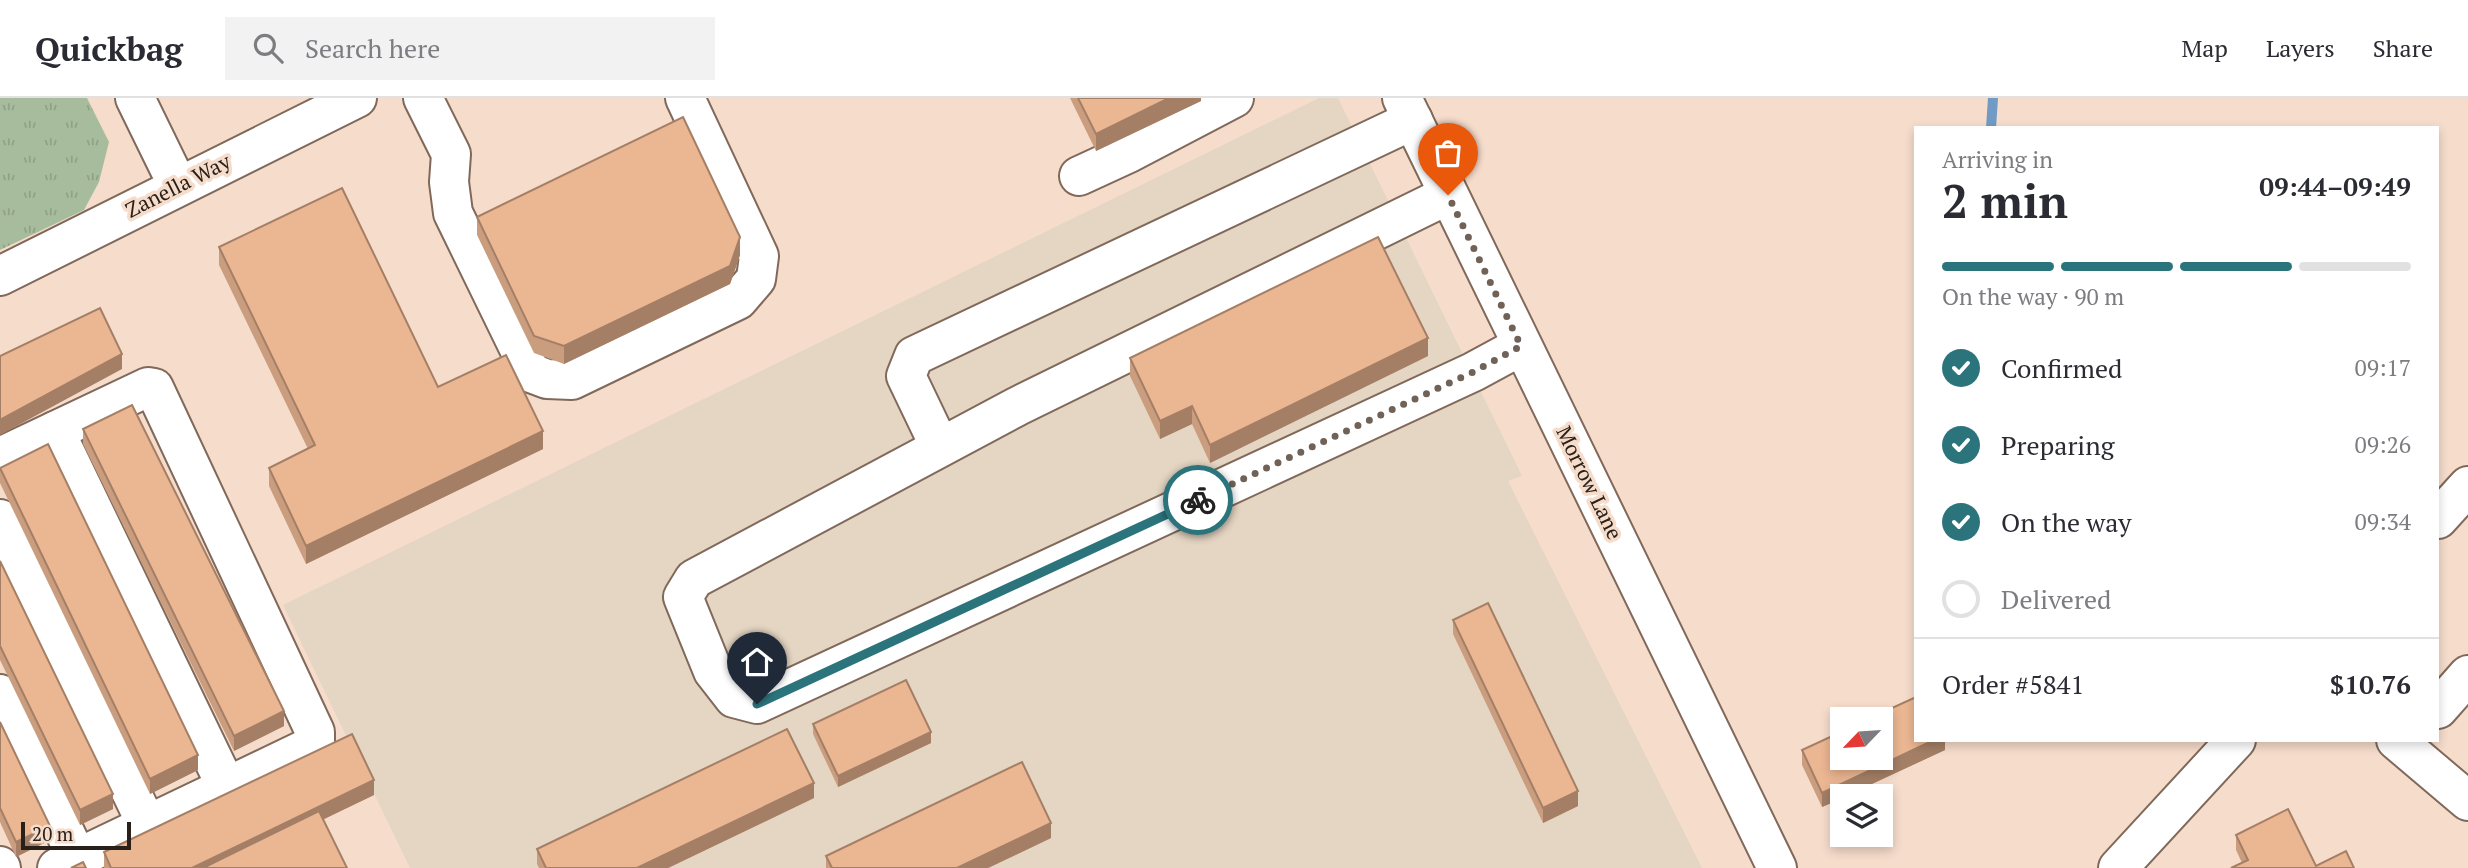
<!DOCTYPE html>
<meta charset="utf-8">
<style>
:root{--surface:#fff;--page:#f2f2f3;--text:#2b2b33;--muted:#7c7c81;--line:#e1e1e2;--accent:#2b747c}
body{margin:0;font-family:"PT Serif",serif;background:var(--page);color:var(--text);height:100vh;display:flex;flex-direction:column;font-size:26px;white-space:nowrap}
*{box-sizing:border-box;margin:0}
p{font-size:23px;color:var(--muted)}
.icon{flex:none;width:38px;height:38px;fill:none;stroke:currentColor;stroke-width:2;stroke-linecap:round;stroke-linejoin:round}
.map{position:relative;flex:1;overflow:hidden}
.panel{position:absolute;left:1914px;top:28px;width:525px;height:616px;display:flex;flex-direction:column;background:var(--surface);border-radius:0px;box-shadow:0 4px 10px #0003}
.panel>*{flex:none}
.needle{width:46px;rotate:245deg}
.controls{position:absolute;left:1830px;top:609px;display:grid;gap:14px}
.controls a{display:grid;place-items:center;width:63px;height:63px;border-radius:0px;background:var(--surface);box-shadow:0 4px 10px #0003;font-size:35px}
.scale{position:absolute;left:21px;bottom:18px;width:110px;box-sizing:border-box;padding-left:7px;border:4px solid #292019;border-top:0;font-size:19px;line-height:24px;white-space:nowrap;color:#292019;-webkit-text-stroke:5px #f6dccb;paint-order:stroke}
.pin{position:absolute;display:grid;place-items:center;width:60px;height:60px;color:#fff;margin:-72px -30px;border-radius:50% 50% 50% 0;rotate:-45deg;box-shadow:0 0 7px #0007}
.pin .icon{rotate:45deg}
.courier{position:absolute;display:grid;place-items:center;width:70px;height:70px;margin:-35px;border:5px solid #2b747c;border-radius:50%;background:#fff;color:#222;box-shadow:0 2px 9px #0007}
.overview em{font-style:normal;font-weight:700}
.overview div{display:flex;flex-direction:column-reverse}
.overview{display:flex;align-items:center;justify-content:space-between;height:119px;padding:0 28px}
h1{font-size:46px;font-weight:700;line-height:52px}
.bar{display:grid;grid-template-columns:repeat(4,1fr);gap:10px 7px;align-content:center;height:84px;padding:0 28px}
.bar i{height:9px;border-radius:5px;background:var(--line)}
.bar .on{background:var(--accent)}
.bar p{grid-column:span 4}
.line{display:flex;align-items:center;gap:18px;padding:0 28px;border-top:2px solid var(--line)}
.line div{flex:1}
ol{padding:0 28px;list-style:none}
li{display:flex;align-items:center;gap:21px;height:77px}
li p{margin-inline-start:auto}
li .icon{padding:7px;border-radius:50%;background:var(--accent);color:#fff;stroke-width:4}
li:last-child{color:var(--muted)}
li i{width:38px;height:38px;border:4px solid var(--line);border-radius:50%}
header{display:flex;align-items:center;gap:42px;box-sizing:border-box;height:98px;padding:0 35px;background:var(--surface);border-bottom:2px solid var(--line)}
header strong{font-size:33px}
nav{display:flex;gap:38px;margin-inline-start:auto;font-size:24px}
.search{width:490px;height:63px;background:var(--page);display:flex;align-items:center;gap:18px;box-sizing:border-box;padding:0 24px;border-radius:0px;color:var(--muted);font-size:26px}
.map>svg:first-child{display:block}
</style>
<header>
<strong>Quickbag</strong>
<div class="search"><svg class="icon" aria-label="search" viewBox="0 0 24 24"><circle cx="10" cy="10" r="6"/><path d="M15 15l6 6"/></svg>Search here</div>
<nav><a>Map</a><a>Layers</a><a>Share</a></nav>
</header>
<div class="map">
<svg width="2468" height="770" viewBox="0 0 2468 770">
<defs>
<pattern id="grass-tufts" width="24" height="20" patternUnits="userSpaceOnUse" patternTransform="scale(1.75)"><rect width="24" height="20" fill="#a7bc9d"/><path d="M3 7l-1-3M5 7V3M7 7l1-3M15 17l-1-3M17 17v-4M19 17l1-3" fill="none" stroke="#90a187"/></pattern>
</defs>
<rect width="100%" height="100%" fill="#f6dccb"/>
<path fill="#e5d5c3" d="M 1319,0 L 1338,0 L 1522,378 L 1508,383 L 1702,770 L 410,770 L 283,507 Z"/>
<path fill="url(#grass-tufts)" d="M 0,0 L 87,0 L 109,44 L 99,84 L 84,112 L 0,152 Z"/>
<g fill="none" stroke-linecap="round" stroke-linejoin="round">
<path stroke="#719ac5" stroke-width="10" d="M 1991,30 L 1993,0"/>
<g stroke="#80695a" stroke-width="42">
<g id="minor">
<path d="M 135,0 L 178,88"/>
<path d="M 423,0 L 451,56 L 449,84 L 453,115 L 531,275 L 547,281 L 572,282 L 738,202 L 756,181 L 759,158 L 685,0"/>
<path d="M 1402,0 L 1777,770"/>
<path d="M 1079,78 L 1129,55 L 1234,0"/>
<path d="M 1448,97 L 1018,308 L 694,481 L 683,499 L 713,573 L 734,600 L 757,606 L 1473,274 L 1521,248"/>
<path d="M 0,178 L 357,0"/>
<path d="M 55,333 L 226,688"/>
<path d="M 940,349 L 906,278 L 914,258 L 1413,22"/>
<path d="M 0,359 L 148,289 L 154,290 L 315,634 L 315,644 L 310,649 L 57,770"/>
<path d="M 0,421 L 147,727"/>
<path d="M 2438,421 L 2468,388"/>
<path d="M 0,596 L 77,760"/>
<path d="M 2438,611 L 2468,577"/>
<path d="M 2396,642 L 2468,703"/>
<path d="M 0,768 L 1,770"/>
<path d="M 2118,770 L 2236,642"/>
</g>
</g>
<use href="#minor" stroke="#fff" stroke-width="38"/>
</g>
<g fill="#ca9d7e">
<path d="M 1070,0 L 1201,0 L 1201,3 L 1096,53 Z"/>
<path d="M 477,119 L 740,157 L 730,186 L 564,266 L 534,255 L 477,137 Z"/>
<path d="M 219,149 L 438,289 L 543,351 L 306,466 L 269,388 L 269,370 L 308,351 L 219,167 Z"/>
<path d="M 1428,258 L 1210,365 L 1192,326 L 1160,341 L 1130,278 L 1130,260 Z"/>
<path d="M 83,331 L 284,628 L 234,653 L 83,346 Z"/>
<path d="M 0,370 L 198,672 L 150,696 L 0,385 Z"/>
<path d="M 0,463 L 113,711 L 80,727 L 0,562 Z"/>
<path d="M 1453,522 L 1578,708 L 1543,725 L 1453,536 Z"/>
<path d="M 0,624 L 50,742 L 16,759 L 0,724 Z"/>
<path d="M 813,626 L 931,645 L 838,689 L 813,636 Z"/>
<path d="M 1945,642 L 1945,652 L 1846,698 L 1843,698 L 1843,700 L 1822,709 L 1802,667 L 1802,652 Z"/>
<path d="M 374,697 L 323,721 L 347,770 L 104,770 L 104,754 Z"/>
<path d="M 814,700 L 668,770 L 539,770 L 537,766 L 537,751 Z"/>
<path d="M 2236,737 L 2316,768 L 2242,765 L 2236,752 Z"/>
<path d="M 1051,740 L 988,770 L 826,770 L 826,758 Z"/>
</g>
<g fill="#a47f66">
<path d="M 1169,0 L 1201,0 L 1201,3 L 1096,53 L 1096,36 Z"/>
<path d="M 740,139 L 740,157 L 730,186 L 564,266 L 564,248 Z"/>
<path d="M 1428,240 L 1428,258 L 1210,365 L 1210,347 Z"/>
<path d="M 122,256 L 122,271 L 0,337 L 0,322 Z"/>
<path d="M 1192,308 L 1192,326 L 1160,341 L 1160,323 Z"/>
<path d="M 543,333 L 543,351 L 306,466 L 306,448 Z"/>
<path d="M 284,613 L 284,628 L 234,653 L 234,638 Z"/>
<path d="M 931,634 L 931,645 L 838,689 L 838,678 Z"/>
<path d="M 1934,642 L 1945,642 L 1945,652 L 1846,698 L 1843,698 L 1843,700 L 1822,709 L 1822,695 Z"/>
<path d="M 198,657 L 198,672 L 150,696 L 150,681 Z"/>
<path d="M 374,682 L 374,697 L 223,770 L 192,770 Z"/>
<path d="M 814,685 L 814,700 L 668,770 L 637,770 Z"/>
<path d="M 1578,693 L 1578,708 L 1543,725 L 1543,710 Z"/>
<path d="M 113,696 L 113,711 L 80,727 L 80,712 Z"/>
<path d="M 1051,725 L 1051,740 L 988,770 L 957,770 Z"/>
<path d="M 50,728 L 50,742 L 16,759 L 16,744 Z"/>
</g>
<g fill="#ebb692" stroke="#a47f66" stroke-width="2">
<path d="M 1078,0 L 1169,0 L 1096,36 Z"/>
<path d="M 683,19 L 740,139 L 730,168 L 564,248 L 534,238 L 477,119 Z"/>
<path d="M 342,90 L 438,289 L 506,257 L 543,333 L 306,448 L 269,370 L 315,347 L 219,149 Z"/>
<path d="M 1378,139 L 1428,240 L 1210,347 L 1192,308 L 1160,323 L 1130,260 Z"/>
<path d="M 100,210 L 122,256 L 0,322 L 0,258 Z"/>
<path d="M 132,307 L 284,613 L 234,638 L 83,331 Z"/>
<path d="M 48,346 L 198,657 L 150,681 L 0,370 Z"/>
<path d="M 0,463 L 113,696 L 80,712 L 0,548 Z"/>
<path d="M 1488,505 L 1578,693 L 1543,710 L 1453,522 Z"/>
<path d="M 906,582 L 931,634 L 838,678 L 813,626 Z"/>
<path d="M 1916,599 L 1916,642 L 1934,642 L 1822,695 L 1802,652 L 1843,633 L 1843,660 L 1881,660 L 1881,621 L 1868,621 Z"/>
<path d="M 0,624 L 50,728 L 16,744 L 0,710 Z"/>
<path d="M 787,631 L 814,685 L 637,770 L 546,770 L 537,751 Z"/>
<path d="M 352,636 L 374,682 L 192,770 L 111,770 L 104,754 Z"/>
<path d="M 1022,664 L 1051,725 L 957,770 L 832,770 L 826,758 Z"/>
<path d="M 2288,711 L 2316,768 L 2346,753 L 2354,770 L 2231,770 L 2248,762 L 2236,737 Z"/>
<path d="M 319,713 L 347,770 L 203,770 Z"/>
<path d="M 83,764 L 86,770 L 71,770 Z"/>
</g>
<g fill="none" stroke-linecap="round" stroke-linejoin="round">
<path stroke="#716257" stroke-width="7" stroke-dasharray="0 12.6" d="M 1198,402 L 1473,274 L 1521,248 L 1448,97"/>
<path stroke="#2b747c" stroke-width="9" d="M 757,606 L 1198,402"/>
</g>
<g text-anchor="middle" stroke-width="7" stroke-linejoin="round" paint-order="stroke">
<g font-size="21" fill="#292019" stroke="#f6dccb">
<text transform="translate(178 88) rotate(-27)" y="7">Zanella Way</text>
<text transform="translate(1589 385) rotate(64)" y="7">Morrow Lane</text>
</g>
</g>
</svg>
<div class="controls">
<a><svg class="needle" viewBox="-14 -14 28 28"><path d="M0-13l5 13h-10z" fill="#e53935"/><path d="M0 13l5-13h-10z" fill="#7c7c81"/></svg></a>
<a><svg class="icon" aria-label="layers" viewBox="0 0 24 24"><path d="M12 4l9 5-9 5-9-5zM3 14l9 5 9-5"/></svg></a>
</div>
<div class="scale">20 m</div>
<div class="pin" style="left:1448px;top:97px;background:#ea580c"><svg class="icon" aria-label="bag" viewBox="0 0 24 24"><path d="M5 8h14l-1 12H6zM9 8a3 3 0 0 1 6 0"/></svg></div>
<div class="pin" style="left:757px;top:606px;background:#1f2937"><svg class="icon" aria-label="home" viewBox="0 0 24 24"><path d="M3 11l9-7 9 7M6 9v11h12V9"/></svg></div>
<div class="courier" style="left:1198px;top:402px"><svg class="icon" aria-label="bike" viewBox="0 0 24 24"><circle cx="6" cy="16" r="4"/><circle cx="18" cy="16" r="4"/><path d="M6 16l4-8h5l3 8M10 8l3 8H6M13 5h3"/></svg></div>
<section class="panel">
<div class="overview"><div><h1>2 min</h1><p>Arriving in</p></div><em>09:44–09:49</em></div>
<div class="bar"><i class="on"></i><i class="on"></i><i class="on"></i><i></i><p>On the way · 90 m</p></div>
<ol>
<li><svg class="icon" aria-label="check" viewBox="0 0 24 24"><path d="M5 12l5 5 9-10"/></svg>Confirmed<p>09:17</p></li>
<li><svg class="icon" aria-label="check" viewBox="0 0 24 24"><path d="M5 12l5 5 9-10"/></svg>Preparing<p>09:26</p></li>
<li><svg class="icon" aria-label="check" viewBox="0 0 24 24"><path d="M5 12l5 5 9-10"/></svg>On the way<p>09:34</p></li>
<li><i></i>Delivered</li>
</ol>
<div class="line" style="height:91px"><div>Order #5841</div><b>$10.76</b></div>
</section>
</div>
